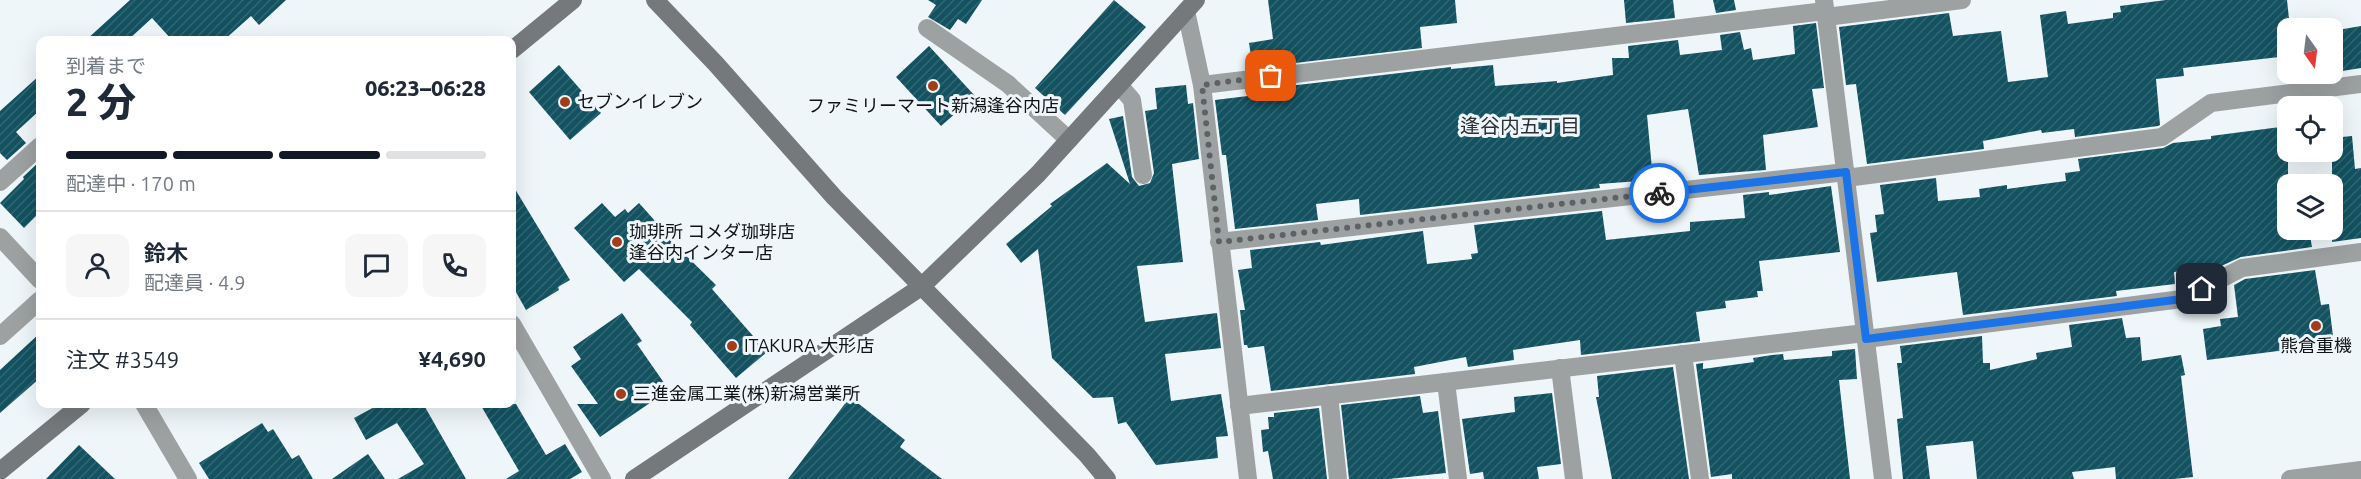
<!DOCTYPE html>
<html lang="ja">
<meta charset="utf-8">
<style>
:root{--surface:#fff;--page:#f6f6f7;--text:#1f2937;--muted:#747a83;--line:#e0e1e3;--accent:#111827}
body{margin:0;font-family:Ubuntu,"Noto Sans JP",sans-serif;background:var(--page);color:var(--text);height:100vh;display:flex;flex-direction:column;font-size:22px;white-space:nowrap}
*{box-sizing:border-box;margin:0}
p{font-size:20px;color:var(--muted)}
.icon{flex:none;width:33px;height:33px;fill:none;stroke:currentColor;stroke-width:2;stroke-linecap:round;stroke-linejoin:round}
.map{position:relative;flex:1;overflow:hidden}
.details{position:absolute;left:36px;top:36px;width:480px;height:372px;display:flex;flex-direction:column;background:var(--surface);border-radius:12px;box-shadow:0 6px 24px #0002}
.details>*{flex:none}
.needle{width:39px;rotate:166deg}
.controls{position:absolute;left:2277px;top:18px;display:grid;gap:12px}
.controls a{display:grid;place-items:center;width:66px;height:66px;border-radius:12px;background:var(--surface);box-shadow:0 6px 24px #0002;font-size:30px}
.pin{position:absolute;display:grid;place-items:center;width:51px;height:51px;color:#fff;margin:-26px;border-radius:12px;box-shadow:0 3px 9px #0006}
.courier{position:absolute;display:grid;place-items:center;width:60px;height:60px;margin:-30px;border:4px solid #1a73e8;border-radius:50%;background:#fff;color:#222;box-shadow:0 2px 8px #0007}
.head em{font-style:normal;font-weight:800}
.head div{display:flex;flex-direction:column-reverse}
.head{display:flex;align-items:center;justify-content:space-between;height:102px;padding:0 30px}
h1{font-size:39px;font-weight:800;line-height:45px}
.bar{display:grid;grid-template-columns:repeat(4,1fr);gap:9px 6px;align-content:center;height:72px;padding:0 30px}
.bar i{height:8px;border-radius:4px;background:var(--line)}
.bar .active{background:var(--accent)}
.bar p{grid-column:span 4}
.line{display:flex;align-items:center;gap:15px;padding:0 30px;border-top:2px solid var(--line)}
.line div{flex:1}
.round{display:grid;place-items:center;flex:none;width:63px;height:63px;border-radius:12px;background:var(--page)}
.map>svg:first-child{display:block}
</style>
<div class="map">
<svg width="2361" height="479" viewBox="0 0 2361 479">
<defs>
<pattern id="building-hatch" width="6" height="6" patternUnits="userSpaceOnUse" patternTransform="scale(1.5)"><rect width="6" height="6" fill="#125261"/><path d="M-1 1l2-2M0 6l6-6M5 7l2-2" fill="none" stroke="#336672"/></pattern>
</defs>
<rect width="100%" height="100%" fill="#eef6f9"/>
<g fill="url(#building-hatch)">
<path d="M 130,0 L 286,0 L 259,25 L 251,16 L 224,40 L 172,40 L 152,18 L 128,40 L 86,40 Z"/>
<path d="M 928,0 L 982,0 L 966,24 L 958,19 L 950,30 L 928,17 L 936,5 Z"/>
<path d="M 1114,0 L 1146,27 L 1065,115 L 1035,88 Z"/>
<path d="M 1268,0 L 1455,0 L 1457,23 L 1420,27 L 1422,48 L 1253,68 L 1249,43 L 1273,39 Z"/>
<path d="M 1624,0 L 1673,0 L 1675,18 L 1626,23 Z"/>
<path d="M 1713,0 L 1734,0 L 1736,10 L 1716,13 Z"/>
<path d="M 2166,0 L 2287,0 L 2290,28 L 2288,28 L 2288,56 L 2183,68 L 2184,76 L 2156,79 L 2160,125 L 2158,126 L 2075,137 L 2074,129 L 2042,133 L 2041,130 L 1983,141 L 1984,149 L 1867,164 L 1856,84 L 1846,85 L 1839,27 L 1949,13 L 1953,36 L 2001,31 L 2008,82 L 2048,77 L 2040,15 L 2066,11 L 2068,24 L 2113,18 L 2113,13 L 2121,12 L 2120,6 Z"/>
<path d="M 1816,23 L 1824,88 L 1812,89 L 1818,127 L 1763,135 L 1766,170 L 1699,175 L 1688,109 L 1647,115 L 1653,180 L 1599,184 L 1600,188 L 1360,215 L 1359,199 L 1316,204 L 1318,220 L 1235,229 L 1226,155 L 1222,155 L 1215,100 L 1256,95 L 1256,90 L 1451,67 L 1451,69 L 1493,65 L 1495,86 L 1557,81 L 1557,83 L 1613,75 L 1612,58 L 1629,58 L 1628,46 L 1678,40 L 1680,55 L 1722,50 L 1720,35 L 1740,32 L 1744,50 L 1751,48 L 1753,60 L 1795,54 L 1793,26 Z"/>
<path d="M 2361,26 L 2361,68 L 2336,72 L 2332,31 Z"/>
<path d="M 929,46 L 975,96 L 941,126 L 896,77 Z"/>
<path d="M 559,65 L 601,113 L 570,140 L 529,92 Z"/>
<path d="M 40,75 L 40,110 L 16,132 L 26,143 L 7,160 L 0,153 L 0,111 Z"/>
<path d="M 1186,85 L 1188,104 L 1193,103 L 1199,159 L 1172,164 L 1183,262 L 1137,266 L 1145,322 L 1217,313 L 1221,348 L 1165,354 L 1171,401 L 1221,394 L 1228,436 L 1216,437 L 1218,458 L 1156,465 L 1126,422 L 1118,424 L 1113,397 L 1093,398 L 1052,358 L 1038,249 L 1021,263 L 1006,244 L 1052,206 L 1050,204 L 1107,163 L 1130,184 L 1109,119 L 1123,116 L 1132,177 L 1139,186 L 1150,183 L 1154,173 L 1145,111 L 1157,109 L 1155,88 Z"/>
<path d="M 2288,126 L 2288,230 L 2309,230 L 2312,247 L 2241,257 L 2219,267 L 2174,272 L 2175,284 L 2116,291 L 2117,296 L 1963,315 L 1957,272 L 1877,282 L 1870,233 L 1877,232 L 1875,215 L 1884,214 L 1880,185 L 1936,178 L 1938,201 L 1980,197 L 1979,189 L 2007,185 L 2007,189 L 2066,181 L 2065,173 L 2080,171 L 2078,159 L 2163,148 L 2173,143 L 2211,139 L 2211,136 Z"/>
<path d="M 2352,136 L 2355,169 L 2361,168 L 2361,238 L 2332,242 L 2332,138 Z"/>
<path d="M 40,161 L 40,212 L 24,228 L 0,203 L 24,179 L 23,177 Z"/>
<path d="M 512,184 L 570,280 L 558,287 L 559,290 L 526,310 L 512,285 Z"/>
<path d="M 1831,186 L 1840,252 L 1759,261 L 1763,291 L 1757,291 L 1758,297 L 1725,301 L 1726,308 L 1696,312 L 1700,341 L 1581,355 L 1580,340 L 1513,350 L 1514,360 L 1468,367 L 1466,357 L 1414,367 L 1415,374 L 1271,391 L 1264,346 L 1248,348 L 1247,345 L 1244,345 L 1240,310 L 1245,310 L 1238,270 L 1252,268 L 1250,250 L 1320,242 L 1321,245 L 1423,231 L 1427,264 L 1472,259 L 1471,254 L 1478,253 L 1474,225 L 1602,211 L 1606,240 L 1690,231 L 1690,222 L 1745,218 L 1743,195 L 1769,192 L 1769,195 Z"/>
<path d="M 602,203 L 615,217 L 625,209 L 628,213 L 639,203 L 665,232 L 664,234 L 716,285 L 712,289 L 767,352 L 736,378 L 690,325 L 692,322 L 639,269 L 624,282 L 574,228 Z"/>
<path d="M 2315,270 L 2321,305 L 2329,304 L 2334,344 L 2207,360 L 2203,329 L 2221,326 L 2220,319 L 2238,317 L 2234,285 L 2245,279 Z"/>
<path d="M 622,313 L 642,341 L 637,344 L 669,390 L 600,437 L 577,404 L 598,404 L 571,366 L 581,359 L 573,347 Z"/>
<path d="M 2122,318 L 2126,338 L 2140,337 L 2142,361 L 2181,355 L 2185,375 L 2181,376 L 2193,477 L 2174,479 L 2116,479 L 2115,467 L 2072,472 L 2074,479 L 1977,479 L 1973,441 L 1926,446 L 1930,479 L 1903,479 L 1897,419 L 1903,418 L 1897,363 L 1902,363 L 1900,346 L 1982,336 L 1983,363 L 1990,363 L 1990,370 L 2037,359 L 2036,353 L 2072,347 L 2069,325 Z"/>
<path d="M 40,333 L 40,378 L 0,413 L 0,370 Z"/>
<path d="M 1855,349 L 1857,379 L 1839,380 L 1850,479 L 1732,479 L 1732,474 L 1711,477 L 1696,364 L 1703,363 L 1703,369 L 1754,362 L 1753,358 L 1772,355 L 1783,354 L 1784,360 L 1832,356 L 1832,351 Z"/>
<path d="M 1673,367 L 1689,479 L 1612,479 L 1596,397 L 1599,397 L 1597,376 Z"/>
<path d="M 1552,393 L 1561,464 L 1537,467 L 1539,479 L 1484,479 L 1483,472 L 1470,474 L 1462,419 L 1515,412 L 1514,397 Z"/>
<path d="M 1420,396 L 1423,413 L 1438,411 L 1446,473 L 1389,479 L 1349,479 L 1341,405 Z"/>
<path d="M 850,397 L 905,440 L 900,447 L 942,479 L 788,479 Z"/>
<path d="M 380,404 L 431,404 L 425,407 L 466,479 L 398,479 L 424,464 L 397,423 L 366,440 L 354,418 Z"/>
<path d="M 480,404 L 516,404 L 546,455 L 565,444 L 582,472 L 570,479 L 506,479 L 519,471 Z"/>
<path d="M 1319,408 L 1327,479 L 1273,479 L 1268,451 L 1263,452 L 1261,430 L 1269,429 L 1268,417 L 1274,417 L 1274,413 Z"/>
<path d="M 262,423 L 268,432 L 273,429 L 292,459 L 299,455 L 313,479 L 209,479 L 199,463 Z"/>
<path d="M 79,445 L 115,479 L 46,479 Z"/>
<path d="M 368,454 L 385,479 L 332,479 Z"/>
</g>
<g fill="none" stroke-linecap="round" stroke-linejoin="round">
<g stroke="#9ea1a2" stroke-width="18">
<path d="M 1824,0 L 1883,479"/>
<path d="M 1186,11 L 1202,85 L 1248,479"/>
<path d="M 1826,17 L 1962,0"/>
<path d="M 927,28 L 1008,84 L 1069,140"/>
<path d="M 1119,85 L 1132,100 L 1143,175"/>
<path d="M 1202,85 L 1825,11"/>
<path d="M 1846,178 L 2162,137 L 2211,103 L 2361,84"/>
<path d="M 0,182 L 40,146"/>
<path d="M 0,237 L 40,280"/>
<path d="M 1219,242 L 1846,172"/>
<path d="M 512,324 L 602,479"/>
<path d="M 0,336 L 40,300"/>
<path d="M 1866,339 L 2182,299 L 2242,268 L 2361,252"/>
<path d="M 1683,354 L 1700,479"/>
<path d="M 1560,368 L 1574,479"/>
<path d="M 1446,382 L 1458,479"/>
<path d="M 1329,395 L 1338,479"/>
<path d="M 144,404 L 188,479"/>
<path d="M 1239,406 L 1865,333"/>
<path d="M 2290,479 L 2361,470"/>
</g>
<g stroke="#75797b" stroke-width="18">
<path d="M 655,0 L 716,64 L 834,197 L 1087,455 L 1107,479"/>
<path d="M 512,50 L 573,0"/>
<path d="M 0,471 L 82,404"/>
<path d="M 634,479 L 921,287 L 1038,174 L 1196,0"/>
</g>
</g>
<g fill="none" stroke-linecap="round" stroke-linejoin="round">
<path stroke="#5e6264" stroke-width="6" stroke-dasharray="0 10.8" d="M 1271,76 L 1202,85 L 1219,242 L 1659,193"/>
<path stroke="#1a73e8" stroke-width="8" d="M 1659,193 L 1846,172 L 1866,339 L 2182,299 L 2202,289"/>
</g>
<g fill="#a33d17" stroke="#eef6f9" stroke-width="2">
<circle cx="933" cy="86" r="6"/>
<circle cx="565" cy="102" r="6"/>
<circle cx="617" cy="242" r="6"/>
<circle cx="2316" cy="326" r="6"/>
<circle cx="732" cy="346" r="6"/>
<circle cx="621" cy="394" r="6"/>
</g>
<g text-anchor="middle" stroke-width="6" stroke-linejoin="round" paint-order="stroke">
<g font-size="18" fill="#101314" stroke="#eef6f9" text-anchor="start">
<text x="577" y="108">セブンイレブン</text>
<text x="933" y="112" text-anchor="middle">ファミリーマート新潟逢谷内店</text>
<text x="629" y="238">珈琲所 コメダ珈琲店<tspan x="629" dy="21">逢谷内インター店</tspan></text>
<text x="744" y="352">ITAKURA 大形店</text>
<text x="2316" y="352" text-anchor="middle">熊倉重機</text>
<text x="633" y="400">三進金属工業(株)新潟営業所</text>
</g>
<g font-size="20" fill="#2b3133" stroke="#eef6f9">
<text x="1520" y="133">逢谷内五丁目</text>
</g>
</g>
</svg>
<div class="controls">
<a><svg class="needle" viewBox="-14 -14 28 28"><path d="M0-13l5 13h-10z" fill="#e53935"/><path d="M0 13l5-13h-10z" fill="#747a83"/></svg></a>
<a><svg class="icon" aria-label="locate" viewBox="0 0 24 24"><circle cx="12" cy="12" r="6"/><path d="M12 2v4M12 18v4M2 12h4M18 12h4"/></svg></a>
<a><svg class="icon" aria-label="layers" viewBox="0 0 24 24"><path d="M12 4l9 5-9 5-9-5zM3 14l9 5 9-5"/></svg></a>
</div>
<div class="pin" style="left:1271px;top:76px;background:#ea580c"><svg class="icon" aria-label="bag" viewBox="0 0 24 24"><path d="M5 8h14l-1 12H6zM9 8a3 3 0 0 1 6 0"/></svg></div>
<div class="pin" style="left:2202px;top:289px;background:#1f2937"><svg class="icon" aria-label="home" viewBox="0 0 24 24"><path d="M3 11l9-7 9 7M6 9v11h12V9"/></svg></div>
<div class="courier" style="left:1659px;top:193px"><svg class="icon" aria-label="bike" viewBox="0 0 24 24"><circle cx="6" cy="16" r="4"/><circle cx="18" cy="16" r="4"/><path d="M6 16l4-8h5l3 8M10 8l3 8H6M13 5h3"/></svg></div>
<section class="details">
<div class="head"><div><h1>2 分</h1><p>到着まで</p></div><em>06:23–06:28</em></div>
<div class="bar"><i class="active"></i><i class="active"></i><i class="active"></i><i></i><p>配達中 · 170 m</p></div>
<div class="line" style="height:108px"><a class="round"><svg class="icon" aria-label="person" viewBox="0 0 24 24"><circle cx="12" cy="8" r="4"/><path d="M4 21q1-7 8-7t8 7"/></svg></a><div><b>鈴木</b><p>配達員 · 4.9</p></div><a class="round"><svg class="icon" aria-label="chat" viewBox="0 0 24 24"><path d="M4 5h16v11H9l-5 4z"/></svg></a><a class="round"><svg class="icon" aria-label="phone" viewBox="0 0 24 24"><path d="M5 4h4l2 5-3 2q2 4 5 5l2-3 5 2v4C11 20 4 13 5 4z"/></svg></a></div>
<div class="line" style="height:78px"><div>注文 #3549</div><b>¥4,690</b></div>
</section>
</div>
